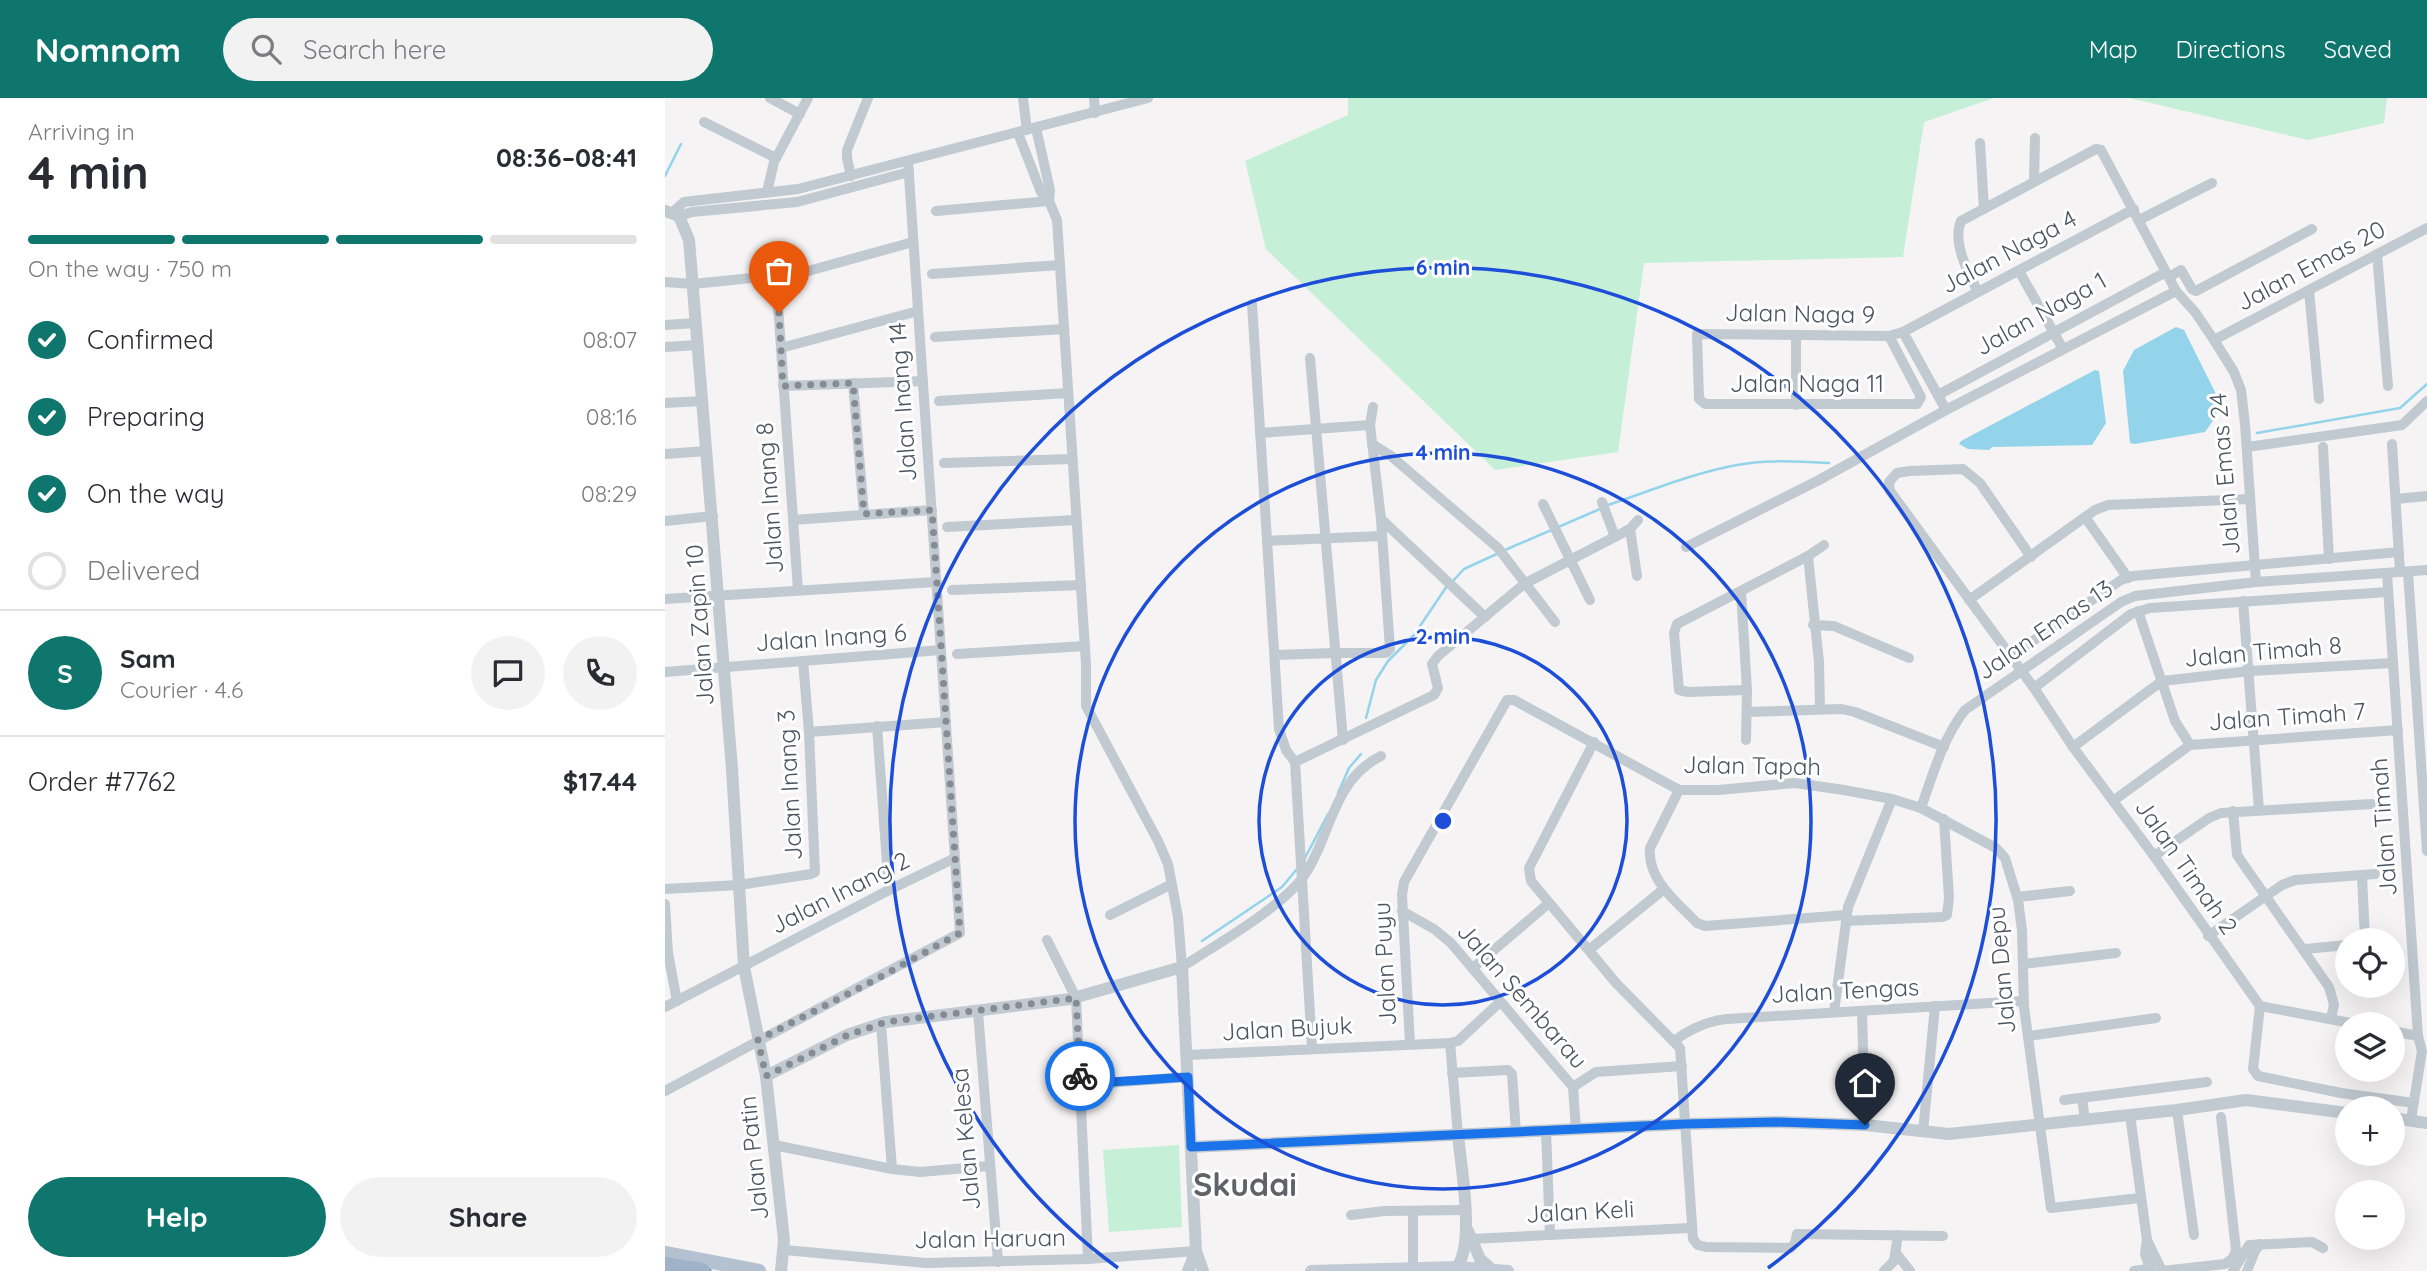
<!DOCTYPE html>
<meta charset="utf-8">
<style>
:root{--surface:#fff;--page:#f2f2f3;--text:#2b2b33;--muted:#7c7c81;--line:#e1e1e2;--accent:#0f766e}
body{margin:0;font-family:Quicksand,sans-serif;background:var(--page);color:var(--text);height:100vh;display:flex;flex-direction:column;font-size:26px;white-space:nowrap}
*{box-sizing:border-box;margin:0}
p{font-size:23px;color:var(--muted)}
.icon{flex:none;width:38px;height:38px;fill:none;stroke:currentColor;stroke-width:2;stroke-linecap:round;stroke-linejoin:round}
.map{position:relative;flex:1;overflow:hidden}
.drawer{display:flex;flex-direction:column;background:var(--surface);width:665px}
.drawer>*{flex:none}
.controls{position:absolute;left:1670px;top:830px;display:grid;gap:14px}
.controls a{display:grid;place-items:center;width:70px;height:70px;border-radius:50%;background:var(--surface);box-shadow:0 7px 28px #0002;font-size:35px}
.pin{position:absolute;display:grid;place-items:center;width:60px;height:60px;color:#fff;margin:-72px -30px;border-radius:50% 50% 50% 0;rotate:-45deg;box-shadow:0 0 7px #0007}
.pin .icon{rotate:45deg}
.courier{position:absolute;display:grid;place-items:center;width:70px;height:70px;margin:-35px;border:5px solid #1a73e8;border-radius:50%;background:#fff;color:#222;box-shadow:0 2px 9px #0007}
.head em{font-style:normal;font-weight:700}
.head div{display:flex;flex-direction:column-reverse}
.head{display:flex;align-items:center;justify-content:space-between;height:119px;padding:0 28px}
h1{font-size:46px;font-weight:700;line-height:52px}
.bar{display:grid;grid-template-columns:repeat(4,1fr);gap:10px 7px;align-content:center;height:84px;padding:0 28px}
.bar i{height:9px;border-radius:5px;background:var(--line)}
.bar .active{background:var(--accent)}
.bar p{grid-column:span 4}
.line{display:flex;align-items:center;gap:18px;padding:0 28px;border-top:2px solid var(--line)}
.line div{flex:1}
.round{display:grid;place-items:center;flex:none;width:74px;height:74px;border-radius:37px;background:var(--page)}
ol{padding:0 28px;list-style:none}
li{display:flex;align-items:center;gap:21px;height:77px}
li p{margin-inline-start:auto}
li .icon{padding:7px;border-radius:50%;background:var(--accent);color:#fff;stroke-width:4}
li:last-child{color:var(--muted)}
li i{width:38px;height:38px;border:4px solid var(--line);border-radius:50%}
.action{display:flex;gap:14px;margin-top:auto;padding:14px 28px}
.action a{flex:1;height:80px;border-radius:42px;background:var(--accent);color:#fff;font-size:28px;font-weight:700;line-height:80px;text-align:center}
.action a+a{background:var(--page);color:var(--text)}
header{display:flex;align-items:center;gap:42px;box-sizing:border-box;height:98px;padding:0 35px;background:var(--accent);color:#fff}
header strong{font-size:33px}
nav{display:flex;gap:38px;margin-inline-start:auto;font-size:24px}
.search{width:490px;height:63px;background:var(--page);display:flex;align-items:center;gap:18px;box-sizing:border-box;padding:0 24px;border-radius:38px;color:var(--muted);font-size:26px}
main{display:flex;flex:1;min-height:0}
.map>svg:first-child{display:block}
</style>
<header>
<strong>Nomnom</strong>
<div class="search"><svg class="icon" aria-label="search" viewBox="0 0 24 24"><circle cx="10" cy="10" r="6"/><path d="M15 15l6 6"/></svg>Search here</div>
<nav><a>Map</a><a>Directions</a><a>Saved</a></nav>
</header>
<main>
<section class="drawer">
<div class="head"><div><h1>4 min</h1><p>Arriving in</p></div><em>08:36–08:41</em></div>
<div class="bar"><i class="active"></i><i class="active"></i><i class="active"></i><i></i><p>On the way · 750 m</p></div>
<ol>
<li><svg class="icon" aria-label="check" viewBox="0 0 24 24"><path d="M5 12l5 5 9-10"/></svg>Confirmed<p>08:07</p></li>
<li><svg class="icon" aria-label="check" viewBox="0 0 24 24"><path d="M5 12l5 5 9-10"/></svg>Preparing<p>08:16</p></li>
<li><svg class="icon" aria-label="check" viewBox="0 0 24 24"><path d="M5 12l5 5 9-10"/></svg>On the way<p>08:29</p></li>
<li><i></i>Delivered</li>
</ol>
<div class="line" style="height:126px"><b class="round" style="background:var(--accent);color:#fff">S</b><div><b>Sam</b><p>Courier · 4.6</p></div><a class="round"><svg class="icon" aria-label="chat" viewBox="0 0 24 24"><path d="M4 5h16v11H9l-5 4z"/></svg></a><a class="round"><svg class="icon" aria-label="phone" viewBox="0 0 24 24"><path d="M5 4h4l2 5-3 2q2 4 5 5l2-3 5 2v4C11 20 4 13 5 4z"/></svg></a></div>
<div class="line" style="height:91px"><div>Order #7762</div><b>$17.44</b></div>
<div class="action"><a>Help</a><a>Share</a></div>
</section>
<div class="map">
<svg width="1762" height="1173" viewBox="0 0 1762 1173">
<rect width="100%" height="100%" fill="#f5f3f3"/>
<g fill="#c5efd7">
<path d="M 683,0 L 1329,0 L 1259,24 L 1238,159 L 979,165 L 953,354 L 830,372 L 601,151 L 580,63 L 683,17 Z"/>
<path d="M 1464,0 L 1722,0 L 1719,25 L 1643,42 Z"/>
<path d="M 514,1047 L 517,1129 L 444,1134 L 438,1052 Z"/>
</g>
<g fill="#93d4ea">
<path d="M 1511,229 L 1519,232 L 1555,304 L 1550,320 L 1540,334 L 1470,346 L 1465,345 L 1458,273 L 1469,252 Z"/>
<path d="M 1430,272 L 1434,273 L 1441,325 L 1427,347 L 1327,349 L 1324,352 L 1303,351 L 1294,346 L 1296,343 Z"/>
</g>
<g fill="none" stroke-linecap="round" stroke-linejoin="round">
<g stroke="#93d4ea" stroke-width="2.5">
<path d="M 0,78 L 16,46"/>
<path d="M 1592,335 L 1735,310 L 1762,286"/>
<path d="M 943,407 C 985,393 1028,375 1072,367 C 1102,361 1134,364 1164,365"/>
<path d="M 840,452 L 937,410"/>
<path d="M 787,484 L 799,471 L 834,455"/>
<path d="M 701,620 L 711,582 L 723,563 L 749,537 L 782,488"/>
<path d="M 673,695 L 684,670 L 696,656"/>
<path d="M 640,760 L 663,716"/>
<path d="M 537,843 L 617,789 L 632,771"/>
</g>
<g stroke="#788eab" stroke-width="19">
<path id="trunk" d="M 0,1167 L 37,1173"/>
</g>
<g stroke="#c1c9d1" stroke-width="10">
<path d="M 105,0 L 135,16"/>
<path d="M 358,0 L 362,32"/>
<path d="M 429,0 L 430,15"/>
<path d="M 39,24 L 111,60"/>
<path d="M 371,30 L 385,92 L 384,103"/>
<path d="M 353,35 L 376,94 L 384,103 L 392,122 L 421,566 L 421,608 L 493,743 L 503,766 L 513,819 L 517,869 C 552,846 609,814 635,783 C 666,744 665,683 716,658"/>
<path d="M 1315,45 L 1319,111"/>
<path d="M 186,78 L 182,60 L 182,52 L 203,0"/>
<path d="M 1369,84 L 1370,40"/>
<path d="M 102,94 L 109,64 L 143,0"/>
<path d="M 271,113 L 384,103"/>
<path d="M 7,115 L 19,104 L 133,91 L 483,0"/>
<path d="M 14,118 L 27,114 L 132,104 L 244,74"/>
<path d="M 1474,122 L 1547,85"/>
<path d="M 1712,156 L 1723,288"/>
<path d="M 1354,173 L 1398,251"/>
<path d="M 267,176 L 395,167"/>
<path d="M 111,179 L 133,492"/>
<path d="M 1504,179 L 1516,172 L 1527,191 L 1531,193 L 1647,131"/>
<path d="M 0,184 L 28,186 L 136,175 L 248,144"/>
<path d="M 1644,192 L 1654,301"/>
<path d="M 1313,194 C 1303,175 1287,144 1296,123 L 1431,51 L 1436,52 L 1511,193 L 1530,214 L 1549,242 L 1569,274 L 1576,292 L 1580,326 L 1591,484"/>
<path d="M 587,206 L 614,631 L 621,652 L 630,664 L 647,950"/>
<path d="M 0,227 L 31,225"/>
<path d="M 1238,234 L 1281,312"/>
<path d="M 1224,238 L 1256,299 L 1252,306 L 1040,306 L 1034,301 L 1032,236 L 1224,238 L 1238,234 L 1469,111"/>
<path d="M 270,239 L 399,231"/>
<path d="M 1549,242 L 1762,130"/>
<path d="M 0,249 L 33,247"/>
<path d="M 116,250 L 253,213"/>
<path d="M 645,260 L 678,642"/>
<path d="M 188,285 L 199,416"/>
<path d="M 118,288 L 258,283"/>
<path d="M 1273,297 L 1501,174"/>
<path d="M 274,303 L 403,295"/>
<path d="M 0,305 L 38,303"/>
<path d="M 1131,307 L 1131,237"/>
<path d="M 595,335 L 705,327"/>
<path d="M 707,346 L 726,358 L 833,450 L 890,524"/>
<path d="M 1727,346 L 1735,474"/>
<path d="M 1582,349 L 1737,327 L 1762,303"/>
<path d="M 1658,349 L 1664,461"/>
<path d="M 0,356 L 42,353"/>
<path d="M 279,365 L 407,361"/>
<path d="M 1731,401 L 1762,398"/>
<path d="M 937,404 L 950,439"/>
<path d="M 878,406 L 925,502"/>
<path d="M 1420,419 L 1463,480"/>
<path d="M 716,421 L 820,519"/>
<path d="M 128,422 L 267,412"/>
<path d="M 0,423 L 48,418"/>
<path d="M 282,429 L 411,422"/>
<path d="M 965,431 L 972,478"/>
<path d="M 602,443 L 717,438"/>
<path d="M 1021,449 L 1154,382 L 1281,312 L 1511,193"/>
<path d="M 1143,458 L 1154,564 L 1155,611"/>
<path d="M 1366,459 L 1315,385 L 1298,371 L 1245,373 L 1232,375 L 1224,384 L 1225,393 L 1369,590 L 1408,649 L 1489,758 L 1595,908 L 1691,926"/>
<path d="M 1743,474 L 1762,753"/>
<path d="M 1722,475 L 1753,938 L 1757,953 L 1746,1022"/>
<path d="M 287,492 L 416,487"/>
<path d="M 1076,493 L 1082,592 L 1081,642"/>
<path d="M 0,501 L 271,484"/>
<path d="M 1304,502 L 1430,412 L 1443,407 L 1585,401"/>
<path d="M 1578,503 L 1594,712"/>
<path d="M 1473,513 L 1510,623 L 1525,647"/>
<path d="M 1148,527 L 1169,528 L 1244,560"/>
<path d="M 292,556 L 420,548"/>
<path d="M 610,557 L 669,555 L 721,555 L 725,551 L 716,421 L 705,327 L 708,309"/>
<path d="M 1346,558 L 1456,482 L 1468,478 L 1734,454"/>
<path d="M 0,574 L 276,552"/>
<path d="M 1369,590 L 1466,516 L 1485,510 L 1723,494"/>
<path d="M 1082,592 L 1023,594 L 1014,592 L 1009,535 L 1012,526 L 1143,458 L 1159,447"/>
<path d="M 1082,614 L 1177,611 L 1190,614 L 1279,649"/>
<path d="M 212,628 L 224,792"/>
<path d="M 144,634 L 281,624"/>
<path d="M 929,644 L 864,770 L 866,783 L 951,885 L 1015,950 L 1028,1141 L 1033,1147 L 1041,1149 L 1126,1150 L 1130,1145 L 1132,1136 L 1278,1138"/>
<path d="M 1408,649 L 1497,583 L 1585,573 L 1728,565"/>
<path d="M 630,664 L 769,597 L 773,590 L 767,566 L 773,558 L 859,486 L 965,431 L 973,422"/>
<path d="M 1014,692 L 985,750 C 982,782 1012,804 1032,825 L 1040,828 L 1181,817"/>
<path d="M 1448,703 L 1525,647 L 1733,632"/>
<path d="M 1256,710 C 1268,676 1278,640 1300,612 L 1456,504 L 1470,498 L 1591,484 L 1762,472"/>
<path d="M 1568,713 L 1572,757 L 1664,889 L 1669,907 L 1666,920"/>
<path d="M 1489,758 L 1544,720 L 1556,715 L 1707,706"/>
<path d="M 1697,777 L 1700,842"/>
<path d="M 0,791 L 74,787 L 146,776 L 150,774 L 144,634 L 138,563"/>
<path d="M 1353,799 L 1405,793"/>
<path d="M 0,806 L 3,855 L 12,903"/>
<path d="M 737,813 L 769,831 L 786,845 L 908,989 L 911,1032"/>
<path d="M 445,817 L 505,787"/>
<path d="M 1181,823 L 1277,819 L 1282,817 L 1284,800 L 1279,721"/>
<path d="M 1543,838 L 1617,787 L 1630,782 L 1710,776"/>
<path d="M 382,842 L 411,900 L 423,1161"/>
<path d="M 1640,851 L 1682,847"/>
<path d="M 924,852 L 999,791"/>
<path d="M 1358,866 L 1451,855"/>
<path d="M 809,869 L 884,805"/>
<path d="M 1595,908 L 1588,971 L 1593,978 L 1676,995 L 1749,1005"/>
<path d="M 0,909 L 224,792 L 290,760"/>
<path d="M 1197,913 L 1200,1027"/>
<path d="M 313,914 L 333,1164"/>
<path d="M 1169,914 L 1183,809 L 1227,701"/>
<path d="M 216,926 L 227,1071"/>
<path d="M 1727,933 L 1753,938"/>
<path d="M 1363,938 L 1491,920"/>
<path d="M 1009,943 C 1025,931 1041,923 1062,921 L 1358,903"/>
<path d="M 785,945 L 793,1037"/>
<path d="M 745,946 L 737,797 L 739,784 L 842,602 L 849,602 L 1014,692 L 1053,692 L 1130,685 L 1179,692 L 1227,701 L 1256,710 L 1331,750 L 1340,760 L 1353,802 L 1357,832 L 1359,909 L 1386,1110 L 1475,1100"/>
<path d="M 522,957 L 785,945 L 793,943 L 835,904"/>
<path d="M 787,975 L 843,972 L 847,976 L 851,1035"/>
<path d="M 416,987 L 523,979"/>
<path d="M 908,989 L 931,974 L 1017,968"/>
<path d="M 0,993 L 295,835 L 243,63"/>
<path d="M 1417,1000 L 1420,1022"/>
<path d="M 1399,1002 L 1542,984"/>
<path d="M 1512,1012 L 1529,1137"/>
<path d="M 1465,1017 L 1482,1142 L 1497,1173"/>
<path d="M 881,1033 L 885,1136"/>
<path d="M 1258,1034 L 1270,908"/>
<path d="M 109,1047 L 227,1071 L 255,1074 L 324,1068"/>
<path d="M 748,1113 L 748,1170"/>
<path d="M 686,1117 L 720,1113 L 799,1112"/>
<path d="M 806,1141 L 1025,1130"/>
<path d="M 1482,1142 L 1480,1156 L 1486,1173"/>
<path d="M 120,1152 L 261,1165 L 423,1161 L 531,1153"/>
<path d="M 1231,1155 L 1245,1173"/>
<path d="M 1219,1173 L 1229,1163 L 1233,1137"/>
<path d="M 1469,1173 L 1484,1171"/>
<path d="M 1497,1173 L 1560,1166 L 1568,1160 L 1571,1152 L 1556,1019"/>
<path d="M 1568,1173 L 1584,1147 L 1647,1144 L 1658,1150"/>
<path d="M 1582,1173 L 1590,1153 L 1595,1146"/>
</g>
<g stroke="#c1c9d1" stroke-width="12">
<path d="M 0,113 L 14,118 L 24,142 L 67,671 L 79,869 L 101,978 L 119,1142 L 116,1173"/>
<path d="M 101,978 L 182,937 L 221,924 L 405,901 L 517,869 L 531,1153 L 538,1173"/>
<path d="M 1727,1020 L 1762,1025"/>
<path d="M 526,1049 L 1020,1026 L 1111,1024 L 1200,1027 L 1284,1036 L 1512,1012 L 1581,1002 L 1682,1015"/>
<path d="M 803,1133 L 815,1161 L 825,1170"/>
<path d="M 792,1169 C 810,1145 796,1069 793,1037"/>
<path d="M 523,1173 L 531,1153"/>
</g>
<path stroke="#c2cad5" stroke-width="12" d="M 646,1173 L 792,1169 L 843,1173"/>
<path stroke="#b4c1d0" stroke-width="14" d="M 0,1155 L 94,1173"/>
<use href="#trunk" stroke="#a0b2c8" stroke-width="16"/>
</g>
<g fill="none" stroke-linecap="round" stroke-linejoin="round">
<path stroke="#868c93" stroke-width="7" stroke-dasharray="0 12.6" d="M 114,215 L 118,288 L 188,285 L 199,416 L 267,412 L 295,835 L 206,884 L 93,942 L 101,978 L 183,937 L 221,924 L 411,900 L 415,978"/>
<path stroke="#1a73e8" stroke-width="9" d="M 415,978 L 415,986 L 523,979 L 526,1049 L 1020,1026 L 1111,1024 L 1200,1027"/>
</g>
<g fill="none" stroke="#1d4ed8" stroke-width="3.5">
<circle cx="778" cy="723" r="184"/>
<circle cx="778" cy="723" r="368"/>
<path d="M453 1170A553 553 0 1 1 1103 1170"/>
</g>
<g text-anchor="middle" stroke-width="6" stroke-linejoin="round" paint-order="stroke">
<g font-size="24" fill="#4b5560" stroke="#fff">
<text transform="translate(1344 154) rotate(-28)" y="8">Jalan Naga 4</text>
<text transform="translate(1646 168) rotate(-28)" y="8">Jalan Emas 20</text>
<text transform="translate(1135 216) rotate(1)" y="8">Jalan Naga 9</text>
<text transform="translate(1376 216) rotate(-29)" y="8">Jalan Naga 1</text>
<text x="1142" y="294">Jalan Naga 11</text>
<text transform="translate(238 304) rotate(-94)" y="8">Jalan Inang 14</text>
<text transform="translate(1560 376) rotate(-95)" y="8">Jalan Emas 24</text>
<text transform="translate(105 400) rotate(-94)" y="8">Jalan Inang 8</text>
<text transform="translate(35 527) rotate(-94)" y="8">Jalan Zapin 10</text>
<text transform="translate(1380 532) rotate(-34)" y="8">Jalan Emas 13</text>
<text transform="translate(166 540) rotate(-4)" y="8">Jalan Inang 6</text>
<text transform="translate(1598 554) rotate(-5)" y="8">Jalan Timah 8</text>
<text transform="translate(1622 619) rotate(-4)" y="8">Jalan Timah 7</text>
<text transform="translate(1087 668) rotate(1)" y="8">Jalan Tapah</text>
<text transform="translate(125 687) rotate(-93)" y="8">Jalan Inang 3</text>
<text transform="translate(1719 729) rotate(-94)" y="8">Jalan Timah</text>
<text transform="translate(1521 769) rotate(55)" y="8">Jalan Timah 2</text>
<text transform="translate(175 795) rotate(-27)" y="8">Jalan Inang 2</text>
<text transform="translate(720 866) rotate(-93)" y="8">Jalan Puyu</text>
<text transform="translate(1337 872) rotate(-95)" y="8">Jalan Depu</text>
<text transform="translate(1180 893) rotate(-3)" y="8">Jalan Tengas</text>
<text transform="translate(857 898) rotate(49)" y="8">Jalan Sembarau</text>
<text transform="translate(622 931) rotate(-3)" y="8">Jalan Bujuk</text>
<text transform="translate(301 1041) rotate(-95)" y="8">Jalan Kelesa</text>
<text transform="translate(89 1060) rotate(-96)" y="8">Jalan Patin</text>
<text transform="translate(915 1114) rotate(-3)" y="8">Jalan Keli</text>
<text transform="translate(325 1141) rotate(-1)" y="8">Jalan Haruan</text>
</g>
<g font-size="32" font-weight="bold" fill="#5f6267" stroke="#fff">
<text x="580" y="1098">Skudai</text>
</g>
</g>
<circle cx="778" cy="723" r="10" fill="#1d4ed8" stroke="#fff" stroke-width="3.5"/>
<g font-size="21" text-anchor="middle" font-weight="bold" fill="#1d4ed8" stroke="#fff" stroke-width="6" stroke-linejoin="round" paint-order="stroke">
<text x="778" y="177">6 min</text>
<text x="778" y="362">4 min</text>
<text x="778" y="546">2 min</text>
</g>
</svg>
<div class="controls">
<a><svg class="icon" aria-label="locate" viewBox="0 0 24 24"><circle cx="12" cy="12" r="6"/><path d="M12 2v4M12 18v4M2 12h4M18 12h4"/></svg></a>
<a><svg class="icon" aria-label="layers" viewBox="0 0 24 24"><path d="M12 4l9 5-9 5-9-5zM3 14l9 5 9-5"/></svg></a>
<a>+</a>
<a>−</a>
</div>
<div class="pin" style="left:114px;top:215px;background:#ea580c"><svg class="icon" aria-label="bag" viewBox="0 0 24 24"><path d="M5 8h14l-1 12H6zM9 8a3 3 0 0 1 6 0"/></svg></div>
<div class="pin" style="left:1200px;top:1027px;background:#1f2937"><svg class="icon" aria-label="home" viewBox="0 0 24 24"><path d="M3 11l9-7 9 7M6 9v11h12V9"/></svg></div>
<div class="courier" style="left:415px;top:978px"><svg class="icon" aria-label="bike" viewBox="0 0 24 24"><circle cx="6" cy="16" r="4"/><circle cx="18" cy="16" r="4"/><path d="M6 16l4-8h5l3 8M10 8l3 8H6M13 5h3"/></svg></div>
</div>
</main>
